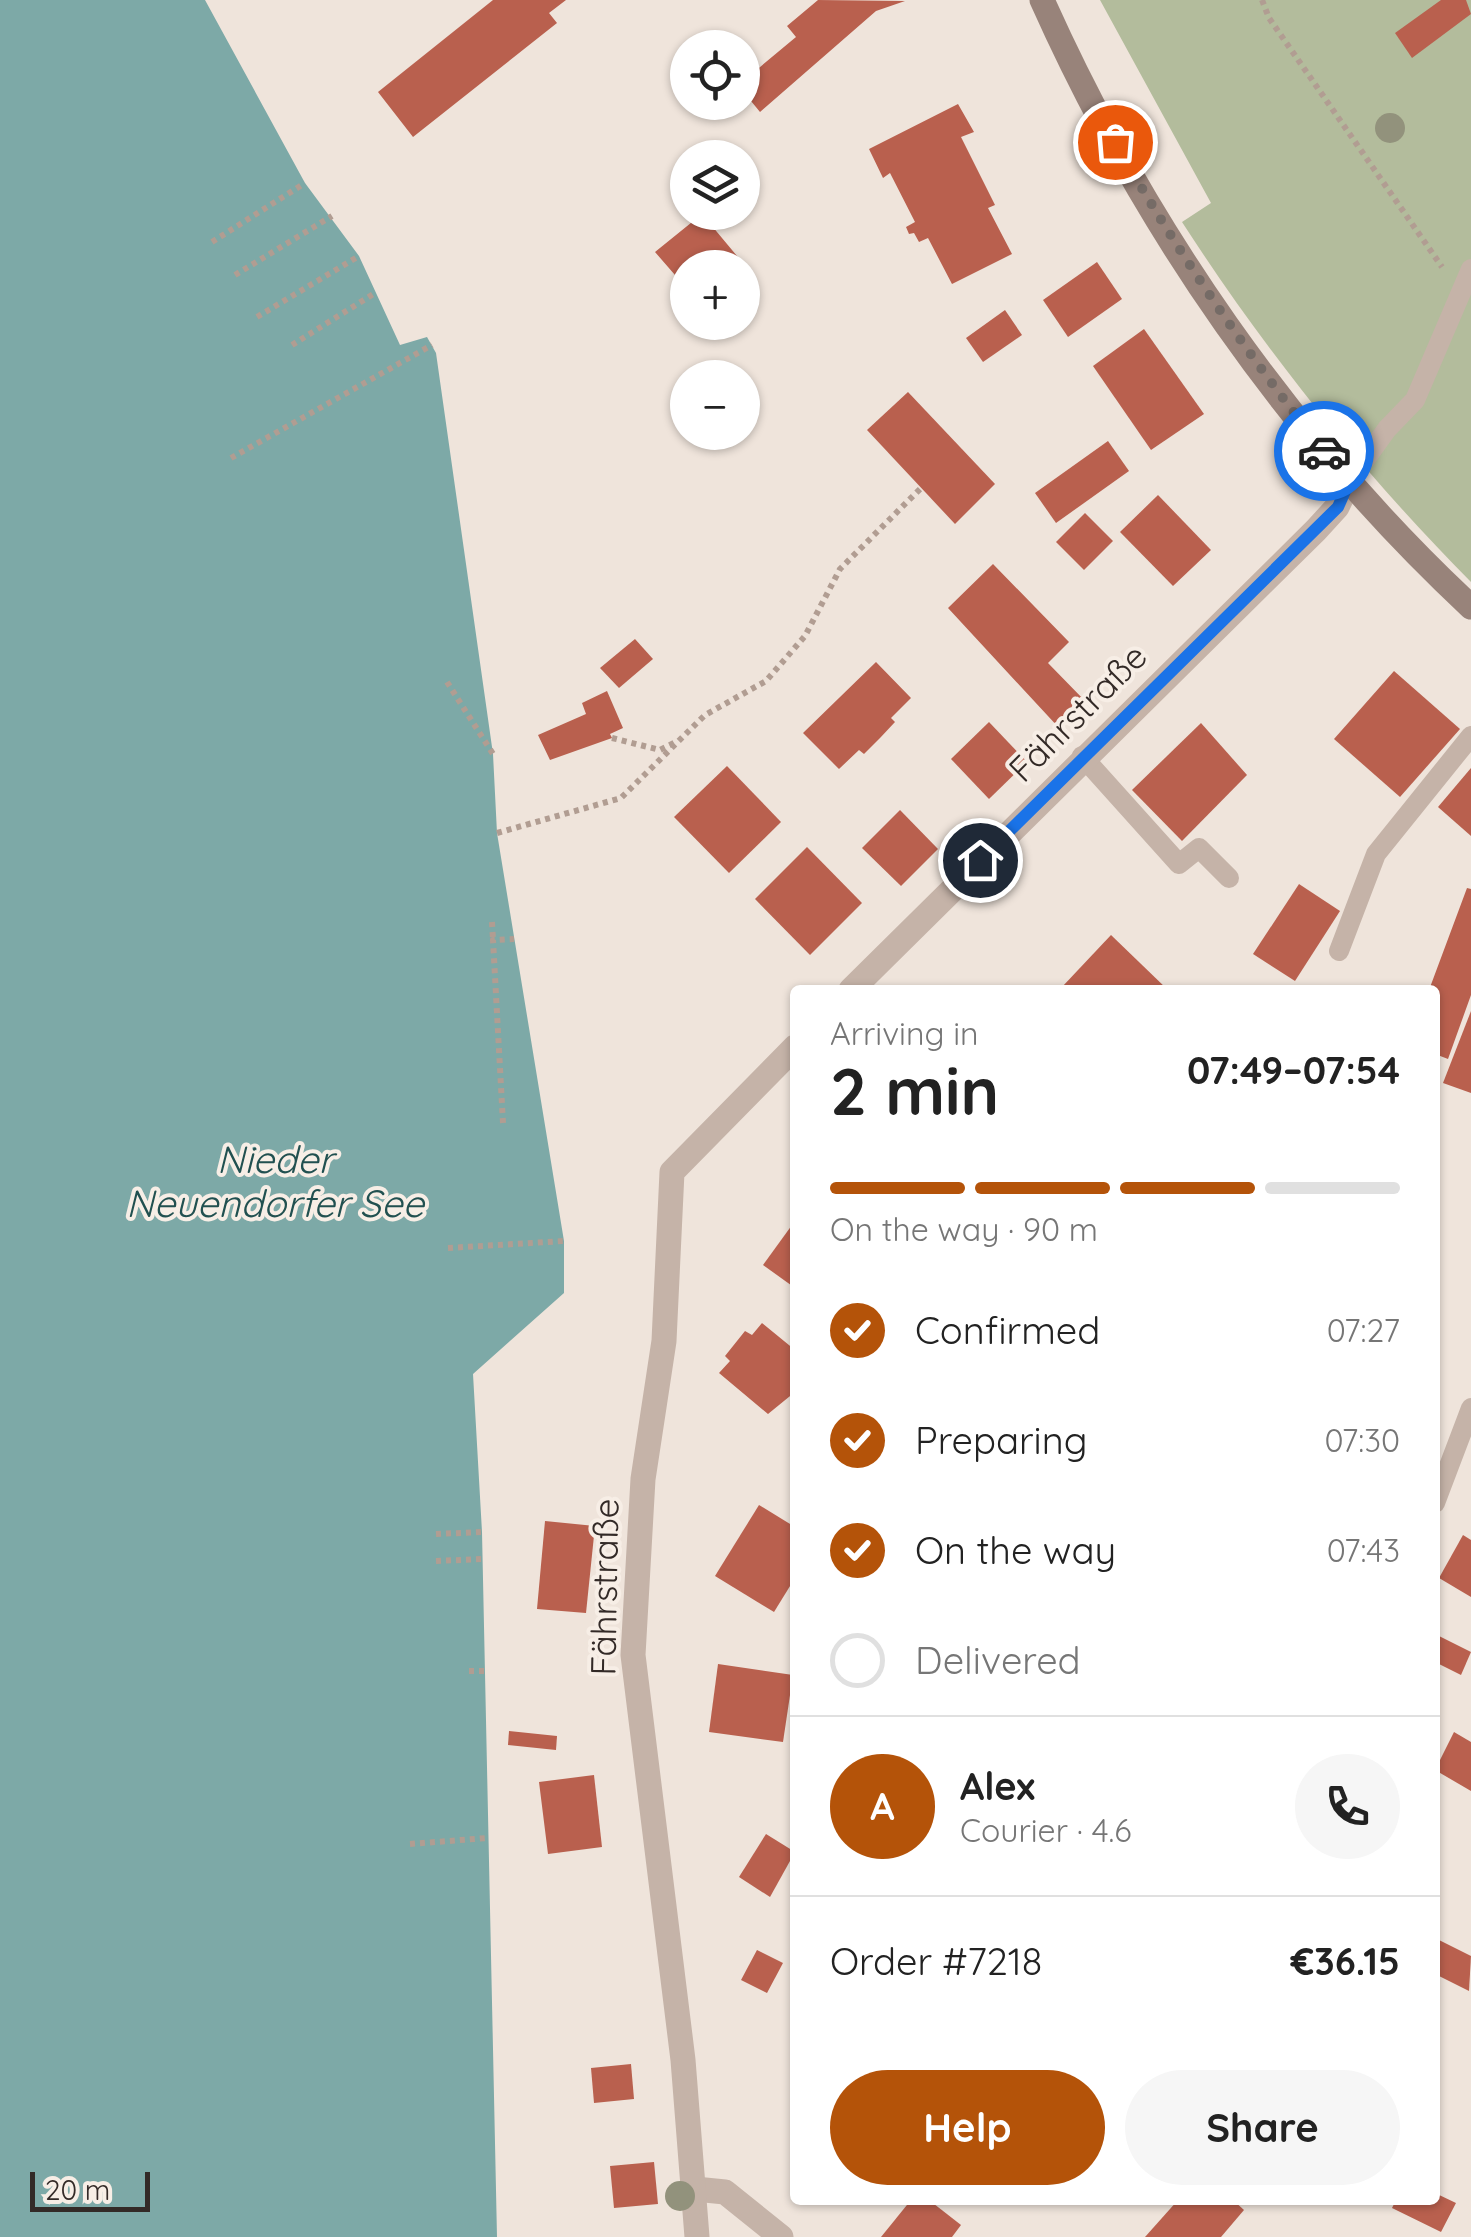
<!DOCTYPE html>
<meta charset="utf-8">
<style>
:root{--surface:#fff;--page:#f6f6f6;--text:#222;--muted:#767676;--line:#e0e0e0;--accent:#b45309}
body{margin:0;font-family:Quicksand,sans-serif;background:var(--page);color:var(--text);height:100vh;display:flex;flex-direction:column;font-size:38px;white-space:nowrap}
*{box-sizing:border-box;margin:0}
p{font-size:32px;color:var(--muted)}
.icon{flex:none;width:55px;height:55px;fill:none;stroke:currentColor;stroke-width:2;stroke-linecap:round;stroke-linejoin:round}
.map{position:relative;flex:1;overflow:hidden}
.side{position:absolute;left:790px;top:985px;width:650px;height:1220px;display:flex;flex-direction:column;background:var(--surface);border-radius:10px;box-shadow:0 2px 8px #0004}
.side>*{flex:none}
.tools{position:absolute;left:670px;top:30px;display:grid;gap:20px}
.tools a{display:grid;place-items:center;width:90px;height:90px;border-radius:50%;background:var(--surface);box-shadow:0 2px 8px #0004;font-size:50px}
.scale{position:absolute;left:30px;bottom:25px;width:120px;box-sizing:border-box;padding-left:10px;border:5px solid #332a27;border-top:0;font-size:28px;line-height:35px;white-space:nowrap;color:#332a27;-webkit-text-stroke:8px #f7eee6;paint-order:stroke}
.pin{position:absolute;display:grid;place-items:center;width:85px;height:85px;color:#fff;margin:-42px;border:5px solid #fff;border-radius:50%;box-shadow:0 2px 10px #0007}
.courier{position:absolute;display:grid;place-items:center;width:100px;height:100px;margin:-50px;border:8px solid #1a73e8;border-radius:50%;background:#fff;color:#222;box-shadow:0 2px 12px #0007}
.overview em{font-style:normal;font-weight:700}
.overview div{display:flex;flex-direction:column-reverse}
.overview{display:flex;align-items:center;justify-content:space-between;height:170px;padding:0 40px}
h1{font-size:65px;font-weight:700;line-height:75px}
.bar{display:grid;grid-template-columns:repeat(4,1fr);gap:15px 10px;align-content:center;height:120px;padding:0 40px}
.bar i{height:12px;border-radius:8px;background:var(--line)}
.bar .selected{background:var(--accent)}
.bar p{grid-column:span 4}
.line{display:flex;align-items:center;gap:25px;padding:0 40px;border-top:2px solid var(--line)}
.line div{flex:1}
.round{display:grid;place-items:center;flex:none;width:105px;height:105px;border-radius:52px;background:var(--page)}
ol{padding:0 40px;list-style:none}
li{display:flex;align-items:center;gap:30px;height:110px}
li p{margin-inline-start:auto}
li .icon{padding:10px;border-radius:50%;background:var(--accent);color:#fff;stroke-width:4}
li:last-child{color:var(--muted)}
li i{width:55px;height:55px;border:5px solid var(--line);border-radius:50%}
.action{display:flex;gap:20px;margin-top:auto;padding:20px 40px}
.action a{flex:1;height:115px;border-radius:60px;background:var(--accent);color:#fff;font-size:40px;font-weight:700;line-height:115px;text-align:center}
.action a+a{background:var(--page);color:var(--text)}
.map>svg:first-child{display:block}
</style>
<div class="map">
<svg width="1471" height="2237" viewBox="0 0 1471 2237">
<rect width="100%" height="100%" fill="#efe4db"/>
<path fill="#b3bc9c" d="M 1100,0 L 1471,0 L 1471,582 C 1362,472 1266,352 1182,222 L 1211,203 Z"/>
<path fill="#7da9a7" d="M 0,0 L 205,0 L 305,183 L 359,256 L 400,345 L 427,337 L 436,353 L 493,754 L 497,833 L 564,1241 L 564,1293 L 473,1374 L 482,1532 L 497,2237 L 0,2237 Z"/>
<g fill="#b9604e">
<path d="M 493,0 L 566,0 L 549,13 L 557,23 L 413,137 L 378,92 Z"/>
<path d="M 818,0 L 905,1 L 876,11 L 760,112 L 742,90 L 742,82 L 796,37 L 787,26 Z"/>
<path d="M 1441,0 L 1466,0 L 1471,14 L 1412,58 L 1395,33 Z"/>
<path d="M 958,104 L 974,132 L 961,137 L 995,205 L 988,208 L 1012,254 L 952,284 L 928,238 L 919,242 L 914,233 L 909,234 L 906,227 L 915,222 L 890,173 L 883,178 L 869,149 Z"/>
<path d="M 702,214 L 757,280 L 742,292 L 742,268 L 688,268 L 688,290 L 655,252 Z"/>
<path d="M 1097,262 L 1122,299 L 1068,337 L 1043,300 Z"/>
<path d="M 1005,310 L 1022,335 L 983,362 L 966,338 Z"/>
<path d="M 1144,329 L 1204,414 L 1151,450 L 1093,366 Z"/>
<path d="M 908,392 L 995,484 L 955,524 L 867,430 Z"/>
<path d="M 1108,441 L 1129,471 L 1056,523 L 1035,493 Z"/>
<path d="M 1158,495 L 1211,550 L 1173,586 L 1120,532 Z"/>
<path d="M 1085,513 L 1113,541 L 1084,570 L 1056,542 Z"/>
<path d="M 993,564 L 1069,642 L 1048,663 L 1087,703 L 1060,729 L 948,608 Z"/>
<path d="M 635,639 L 653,659 L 619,688 L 600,668 Z"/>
<path d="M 876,662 L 911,698 L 891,718 L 895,722 L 880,738 L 864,754 L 859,750 L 839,769 L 803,733 Z"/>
<path d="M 1394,671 L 1460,729 L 1400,797 L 1334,739 Z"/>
<path d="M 607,691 L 623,728 L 610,734 L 612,738 L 550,760 L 538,735 L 586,714 L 582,703 Z"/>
<path d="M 989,722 L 1027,762 L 989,799 L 951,759 Z"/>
<path d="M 1201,723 L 1247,775 L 1182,841 L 1132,790 Z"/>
<path d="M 727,766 L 781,822 L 729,873 L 674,817 Z"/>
<path d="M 1471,768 L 1471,836 L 1438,807 Z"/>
<path d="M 900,810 L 938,849 L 901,886 L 862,848 Z"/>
<path d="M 807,847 L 862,903 L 810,955 L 755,899 Z"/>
<path d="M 1299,884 L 1340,911 L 1295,981 L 1253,954 Z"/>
<path d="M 1467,888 L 1471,889 L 1471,995 L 1448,1059 L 1435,1054 L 1435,990 L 1429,990 Z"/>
<path d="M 1111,935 L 1168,990 L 1062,987 Z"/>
<path d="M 1471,1011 L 1471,1093 L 1443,1083 Z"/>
<path d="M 792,1225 L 795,1227 L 795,1288 L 763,1265 Z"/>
<path d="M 762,1323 L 795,1350 L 795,1392 L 768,1414 L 719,1373 L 730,1361 L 725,1356 L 745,1331 L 752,1335 Z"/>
<path d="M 759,1505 L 795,1527 L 795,1578 L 774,1612 L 715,1576 Z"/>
<path d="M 545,1521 L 595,1526 L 586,1613 L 537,1609 Z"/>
<path d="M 1463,1535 L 1471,1540 L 1471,1597 L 1439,1578 Z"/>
<path d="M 1435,1634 L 1471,1652 L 1461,1675 L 1435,1662 Z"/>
<path d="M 718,1664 L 793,1675 L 783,1742 L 709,1732 Z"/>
<path d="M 509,1731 L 557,1736 L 556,1750 L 508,1745 Z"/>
<path d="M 1454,1732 L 1471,1742 L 1471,1791 L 1435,1770 Z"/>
<path d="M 594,1775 L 602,1847 L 548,1854 L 539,1782 Z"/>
<path d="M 766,1834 L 795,1852 L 770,1897 L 739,1877 Z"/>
<path d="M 1435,1938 L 1471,1956 L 1469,1991 L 1435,1974 Z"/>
<path d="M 757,1950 L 783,1963 L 767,1993 L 741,1980 Z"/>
<path d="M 631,2064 L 634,2099 L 594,2103 L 591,2068 Z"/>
<path d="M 654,2162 L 658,2204 L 614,2208 L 610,2166 Z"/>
<path d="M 1435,2193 L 1456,2203 L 1441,2232 L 1392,2208 L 1396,2200 L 1435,2200 Z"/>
<path d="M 911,2200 L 929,2200 L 961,2225 L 952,2237 L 881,2237 Z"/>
<path d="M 1178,2200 L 1233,2200 L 1244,2210 L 1221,2237 L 1145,2237 Z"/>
</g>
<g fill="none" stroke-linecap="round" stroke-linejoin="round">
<g stroke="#b19d92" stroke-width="6" stroke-dasharray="5 5" stroke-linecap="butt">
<path d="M 1262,0 L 1269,18 L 1442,267"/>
<path d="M 212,242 L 305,183"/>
<path d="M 235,275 L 332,216"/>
<path d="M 257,317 L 359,256"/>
<path d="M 292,345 L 375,293"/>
<path d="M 231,458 L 432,345"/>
<path d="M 447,682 L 493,754"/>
<path d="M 612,738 L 660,750 L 678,741"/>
<path d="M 497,833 L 621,798 L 705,715 L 766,681 L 805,636 L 840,569 L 920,489"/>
<path d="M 492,922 L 493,940"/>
<path d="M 503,1123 L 493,940 L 514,939"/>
<path d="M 448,1248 L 564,1241"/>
<path d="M 436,1534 L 482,1532"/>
<path d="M 436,1561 L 482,1559"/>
<path d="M 469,1671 L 484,1671"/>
<path d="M 410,1844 L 487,1838"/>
</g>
<g stroke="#c5b3a8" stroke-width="20">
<path d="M 1349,482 L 1387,429 L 1415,400 L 1471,269"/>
<path d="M 1082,756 L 1179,864 L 1199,848 L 1229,878"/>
<path d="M 1339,951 L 1376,854 L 1471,736"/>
<path d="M 1435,1503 L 1471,1408"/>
</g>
<g stroke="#c5b3a8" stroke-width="25">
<path d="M 851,990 L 1316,530 L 1337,507 L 1349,482"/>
<path d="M 695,2189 L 725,2192 L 781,2237"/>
<path d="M 697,2237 L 683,2060 L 633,1655 L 643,1479 L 664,1341 L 672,1172 L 795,1047"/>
</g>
<path stroke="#98837a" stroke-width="25" d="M 1042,0 C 1143,226 1290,438 1471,607"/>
</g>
<g fill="#92927c">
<circle cx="1390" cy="128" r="15"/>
<circle cx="680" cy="2196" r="15"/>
</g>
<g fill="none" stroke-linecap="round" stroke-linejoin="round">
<path stroke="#756b66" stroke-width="10" stroke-dasharray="0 18" d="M 1115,142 C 1177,251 1246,353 1324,451"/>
<path stroke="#1a73e8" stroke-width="12" d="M 980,860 L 1338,507 L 1349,482 L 1324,451"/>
</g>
<g text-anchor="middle" stroke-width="8" stroke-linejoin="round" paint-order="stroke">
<g font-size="35" fill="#332a27" stroke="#f7eee6">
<text transform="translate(1078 713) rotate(-45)" y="12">Fährstraße</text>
<text transform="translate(605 1587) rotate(-89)" y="12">Fährstraße</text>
</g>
<g font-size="38" font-style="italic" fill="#215050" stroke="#f7eee6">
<text x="275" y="1173">Nieder<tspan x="275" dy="44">Neuendorfer See</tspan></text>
</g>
</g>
</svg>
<div class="tools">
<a><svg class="icon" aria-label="locate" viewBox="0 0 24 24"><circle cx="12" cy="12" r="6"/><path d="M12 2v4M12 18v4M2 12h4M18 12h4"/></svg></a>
<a><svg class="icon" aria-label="layers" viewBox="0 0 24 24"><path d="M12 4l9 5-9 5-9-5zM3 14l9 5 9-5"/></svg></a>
<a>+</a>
<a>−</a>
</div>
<div class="scale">20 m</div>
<div class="pin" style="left:1115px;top:142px;background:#ea580c"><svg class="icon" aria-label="bag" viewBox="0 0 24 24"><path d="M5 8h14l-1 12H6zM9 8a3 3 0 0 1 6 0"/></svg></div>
<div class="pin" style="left:980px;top:860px;background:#1f2937"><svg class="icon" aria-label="home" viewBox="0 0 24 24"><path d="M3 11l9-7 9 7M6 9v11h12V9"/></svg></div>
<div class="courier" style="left:1324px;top:451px"><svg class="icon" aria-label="car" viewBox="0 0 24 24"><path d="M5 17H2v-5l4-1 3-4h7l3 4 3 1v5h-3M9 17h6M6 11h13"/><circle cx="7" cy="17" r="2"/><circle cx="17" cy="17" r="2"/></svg></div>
<section class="side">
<div class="overview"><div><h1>2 min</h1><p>Arriving in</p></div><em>07:49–07:54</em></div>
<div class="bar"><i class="selected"></i><i class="selected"></i><i class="selected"></i><i></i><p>On the way · 90 m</p></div>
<ol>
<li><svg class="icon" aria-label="check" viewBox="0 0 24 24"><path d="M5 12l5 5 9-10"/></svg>Confirmed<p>07:27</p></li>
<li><svg class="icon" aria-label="check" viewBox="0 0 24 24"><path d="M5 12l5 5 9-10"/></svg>Preparing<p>07:30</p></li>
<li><svg class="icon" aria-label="check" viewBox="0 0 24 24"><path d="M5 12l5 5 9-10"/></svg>On the way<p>07:43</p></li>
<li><i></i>Delivered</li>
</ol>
<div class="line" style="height:180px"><b class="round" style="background:var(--accent);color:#fff">A</b><div><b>Alex</b><p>Courier · 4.6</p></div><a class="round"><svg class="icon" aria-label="phone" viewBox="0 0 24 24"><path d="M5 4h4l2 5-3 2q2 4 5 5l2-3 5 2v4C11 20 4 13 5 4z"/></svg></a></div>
<div class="line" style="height:130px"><div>Order #7218</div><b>€36.15</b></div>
<div class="action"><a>Help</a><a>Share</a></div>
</section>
</div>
